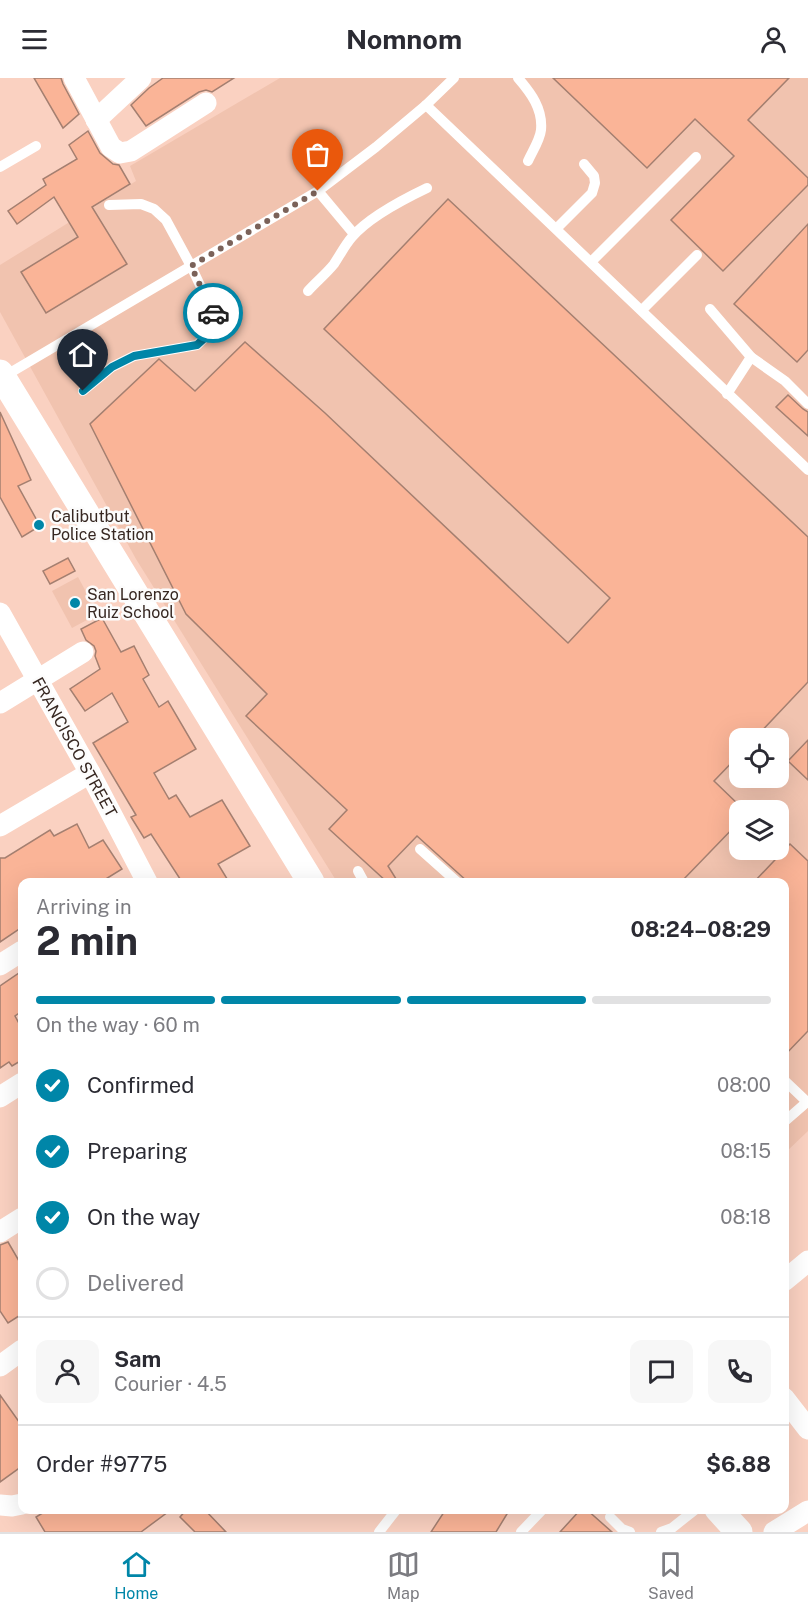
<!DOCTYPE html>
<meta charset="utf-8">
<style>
:root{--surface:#fff;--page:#f7f7f7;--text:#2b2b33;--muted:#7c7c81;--line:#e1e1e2;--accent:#0086a8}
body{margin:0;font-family:"Public Sans",sans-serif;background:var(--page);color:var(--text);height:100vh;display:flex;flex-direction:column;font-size:22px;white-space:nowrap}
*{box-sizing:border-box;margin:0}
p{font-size:20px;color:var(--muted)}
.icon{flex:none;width:33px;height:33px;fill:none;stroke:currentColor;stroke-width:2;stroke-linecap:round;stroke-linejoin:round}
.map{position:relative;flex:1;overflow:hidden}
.panel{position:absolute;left:18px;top:800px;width:771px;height:636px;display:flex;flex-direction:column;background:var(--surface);border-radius:12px;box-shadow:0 6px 24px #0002}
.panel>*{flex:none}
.tools{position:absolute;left:729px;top:650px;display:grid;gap:12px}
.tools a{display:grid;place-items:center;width:60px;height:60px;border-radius:12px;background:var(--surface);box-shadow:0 6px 24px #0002;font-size:30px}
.pin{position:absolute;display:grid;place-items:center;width:51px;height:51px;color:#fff;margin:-62px -26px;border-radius:50% 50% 50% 0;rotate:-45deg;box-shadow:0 0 6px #0007}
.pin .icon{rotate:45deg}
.courier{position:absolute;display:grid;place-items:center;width:60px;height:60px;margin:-30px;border:4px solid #0086a8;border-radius:50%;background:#fff;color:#222;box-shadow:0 2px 8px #0007}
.overview em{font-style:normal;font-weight:700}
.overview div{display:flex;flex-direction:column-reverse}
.overview{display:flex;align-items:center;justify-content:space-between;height:102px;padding:0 18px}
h1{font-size:39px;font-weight:700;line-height:45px}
.bar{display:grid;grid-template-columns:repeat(4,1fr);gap:9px 6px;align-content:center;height:72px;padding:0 18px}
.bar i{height:8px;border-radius:4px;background:var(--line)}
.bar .on{background:var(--accent)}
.bar p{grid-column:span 4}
.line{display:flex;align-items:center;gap:15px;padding:0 18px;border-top:2px solid var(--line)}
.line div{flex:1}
.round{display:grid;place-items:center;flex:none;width:63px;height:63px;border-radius:12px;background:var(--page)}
ol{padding:0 18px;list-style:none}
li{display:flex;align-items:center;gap:18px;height:66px}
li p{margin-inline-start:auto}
li .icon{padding:6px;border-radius:50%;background:var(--accent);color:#fff;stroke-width:4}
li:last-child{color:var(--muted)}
li i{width:33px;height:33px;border:3px solid var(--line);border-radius:50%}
header{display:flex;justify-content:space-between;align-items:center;height:78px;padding:0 18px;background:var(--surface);font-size:27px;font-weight:700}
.dock{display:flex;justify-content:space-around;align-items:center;height:84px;border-top:2px solid var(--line);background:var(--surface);font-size:16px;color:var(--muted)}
.dock a{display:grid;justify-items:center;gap:3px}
.dock .on{color:var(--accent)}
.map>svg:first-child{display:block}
</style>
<header><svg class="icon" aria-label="menu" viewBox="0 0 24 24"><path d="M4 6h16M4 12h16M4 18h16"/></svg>Nomnom<svg class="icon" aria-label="person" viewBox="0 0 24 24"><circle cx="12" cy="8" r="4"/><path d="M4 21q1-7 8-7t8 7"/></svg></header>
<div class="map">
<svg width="808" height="1454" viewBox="0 0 808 1454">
<rect width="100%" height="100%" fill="#fad1c1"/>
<g fill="#f1c3af" fill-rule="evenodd">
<path d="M 280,0 L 808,0 L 808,1053 L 785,1075 L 784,804 L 337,804 L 136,481 L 0,234 L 0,187 L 136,103 L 130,88 ZM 740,660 L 778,660 L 778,699 L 740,699 ZM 740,732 L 778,732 L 778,771 L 740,771 Z"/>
<path d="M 78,499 L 98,536 L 72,550 L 52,513 Z"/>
</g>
<g fill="#fab497" stroke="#a47f70" stroke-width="1.5">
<path d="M 34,0 L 61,0 L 63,6 L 79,36 L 63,50 Z"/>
<path d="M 163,0 L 234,0 L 212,14 L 206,12 L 199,14 L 146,48 L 131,27 L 149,10 Z"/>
<path d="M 553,0 L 789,0 L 748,42 L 808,100 L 808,107 L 723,193 L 671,142 L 734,78 L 695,41 L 647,90 Z"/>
<path d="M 88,53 L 100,75 L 113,86 L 119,87 L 130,106 L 92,129 L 127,186 L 46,235 L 21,194 L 78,159 L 54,119 L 17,146 L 8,133 L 46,107 L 43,101 L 77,81 L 69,67 Z"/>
<path d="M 448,121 L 808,459 L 808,604 L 755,660 L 740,660 L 740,676 L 714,703 L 740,728 L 740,743 L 681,804 L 468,804 L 417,758 L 388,788 L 398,804 L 387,804 L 329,751 L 347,732 L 246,638 L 267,616 L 186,536 L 90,346 L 159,281 L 195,313 L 245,264 L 325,335 L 568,565 L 610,520 L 324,251 Z"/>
<path d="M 808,146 L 808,272 L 797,284 L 734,226 Z"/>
<path d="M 788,317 L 803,331 L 808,334 L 808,358 L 776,329 Z"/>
<path d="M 0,334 L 31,402 L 18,408 L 40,448 L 22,459 L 0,419 Z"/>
<path d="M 68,480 L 75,493 L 50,506 L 43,493 Z"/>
<path d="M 102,540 L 121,574 L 134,568 L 149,597 L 143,601 L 159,629 L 168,623 L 196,671 L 154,695 L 169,721 L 176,717 L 190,739 L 222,722 L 250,768 L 218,786 L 229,804 L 182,804 L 151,756 L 144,760 L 131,739 L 136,737 L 93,665 L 128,644 L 112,615 L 85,633 L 70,611 L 100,591 L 95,578 L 96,573 L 94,568 L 86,562 L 81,551 Z"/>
<path d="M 808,662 L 808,702 L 788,683 Z"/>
<path d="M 77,746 L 89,770 L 103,762 L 122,791 L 101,804 L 22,804 L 22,849 L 0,864 L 0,780 L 5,780 L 50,752 L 54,758 Z"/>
<path d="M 790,766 L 808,783 L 808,953 L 784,978 L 784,804 L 754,804 Z"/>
<path d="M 22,893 L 22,933 L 15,938 L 22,951 L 22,982 L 12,988 L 9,984 L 0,990 L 0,908 Z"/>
<path d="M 8,1164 L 22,1188 L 22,1236 L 8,1245 L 0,1233 L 0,1167 Z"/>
<path d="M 0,1317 L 22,1348 L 22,1388 L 0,1404 Z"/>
<path d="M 49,1431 L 172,1431 L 141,1454 L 45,1454 L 36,1439 Z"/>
<path d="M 187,1431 L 204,1431 L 226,1454 L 195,1454 L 180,1439 Z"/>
<path d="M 446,1431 L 510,1431 L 496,1454 L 431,1454 Z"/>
<path d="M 581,1431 L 586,1431 L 612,1454 L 560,1454 Z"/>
</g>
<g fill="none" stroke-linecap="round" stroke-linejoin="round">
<g stroke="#fff" stroke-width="10">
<path d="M 518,0 C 531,15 543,31 541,52 C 540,62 532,74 528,83"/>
<path d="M 426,27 L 808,392"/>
<path d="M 0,89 L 36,68"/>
<path d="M 318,113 L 354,156"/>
<path d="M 557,150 L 592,115 L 595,105 L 594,98 L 584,86"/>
<path d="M 591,184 L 696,79"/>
<path d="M 308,213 C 316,204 326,196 334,186 C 340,177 345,167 352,159 C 369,139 404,121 427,110"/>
<path d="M 710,231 L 751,279 L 727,316"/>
<path d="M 642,232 L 697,177"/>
<path d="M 751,279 L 785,303 L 808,326"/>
<path d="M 3,299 L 318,113 L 376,69 L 426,27 L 454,0"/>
<path d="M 83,313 L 112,289 L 134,278 L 197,267 L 212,253 L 214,237 L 191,188 L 166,142 L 154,131 L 141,126 L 109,127"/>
<path d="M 420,771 L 457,804"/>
<path d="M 358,793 L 364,804"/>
<path d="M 784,1002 L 807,1024"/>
<path d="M 784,1044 L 808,1023"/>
<path d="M 610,1439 L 622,1451 L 630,1454"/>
<path d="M 379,1454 L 397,1431"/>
<path d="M 521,1454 L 543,1431"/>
<path d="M 661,1454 L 672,1450 L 696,1431"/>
</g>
<g stroke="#fff" stroke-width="21">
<path d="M 74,0 L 111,69 L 120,75 L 131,73 L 206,25"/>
<path d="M 96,42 L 141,0"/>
<path d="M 0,535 L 90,695 L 147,804"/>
<path d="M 0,625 L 83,574"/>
<path d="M 0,748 L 90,695"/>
<path d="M 0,887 L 22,873"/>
<path d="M 0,1019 L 22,1005"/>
<path d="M 0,1154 L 22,1140"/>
<path d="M 784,1203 L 808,1183"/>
<path d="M 0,1288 L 22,1272"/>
<path d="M 784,1320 L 808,1351"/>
<path d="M 0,1427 L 12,1428 L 22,1426"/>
<path d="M 774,1454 L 808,1433"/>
</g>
<g stroke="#fff" stroke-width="27">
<path d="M 0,295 L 311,804"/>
<path d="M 718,1431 L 739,1454"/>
</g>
</g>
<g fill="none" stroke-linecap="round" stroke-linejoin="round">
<path stroke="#7b6259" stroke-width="6" stroke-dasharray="0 10.8" d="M 213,235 L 191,188 L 318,113"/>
<path stroke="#0086a8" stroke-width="8" d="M 83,313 L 112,289 L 134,278 L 197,267 L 212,253 L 213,235"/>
</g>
<g fill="#0086a8" stroke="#fcfcfc" stroke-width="2">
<circle cx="39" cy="447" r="6"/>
<circle cx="75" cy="525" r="6"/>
</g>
<g text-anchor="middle" stroke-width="5" stroke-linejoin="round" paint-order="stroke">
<g font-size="16" fill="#362721" stroke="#fcfcfc" text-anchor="start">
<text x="51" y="444">Calibutbut<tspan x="51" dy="18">Police Station</tspan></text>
<text x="87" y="522">San Lorenzo<tspan x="87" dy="18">Ruiz School</tspan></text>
</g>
<g font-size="16" fill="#362721" stroke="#fcfcfc">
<text transform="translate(75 669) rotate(61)" y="6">FRANCISCO STREET</text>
</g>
</g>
</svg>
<div class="tools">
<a><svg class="icon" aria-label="locate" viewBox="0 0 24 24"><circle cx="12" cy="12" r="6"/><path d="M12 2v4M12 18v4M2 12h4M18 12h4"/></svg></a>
<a><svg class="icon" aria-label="layers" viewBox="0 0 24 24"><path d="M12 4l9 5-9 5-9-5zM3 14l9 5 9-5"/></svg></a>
</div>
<div class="pin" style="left:318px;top:113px;background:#ea580c"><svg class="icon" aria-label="bag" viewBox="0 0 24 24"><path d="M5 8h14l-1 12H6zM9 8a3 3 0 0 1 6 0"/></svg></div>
<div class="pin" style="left:83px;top:313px;background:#1f2937"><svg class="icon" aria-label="home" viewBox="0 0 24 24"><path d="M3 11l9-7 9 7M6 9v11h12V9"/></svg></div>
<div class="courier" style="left:213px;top:235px"><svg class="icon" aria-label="car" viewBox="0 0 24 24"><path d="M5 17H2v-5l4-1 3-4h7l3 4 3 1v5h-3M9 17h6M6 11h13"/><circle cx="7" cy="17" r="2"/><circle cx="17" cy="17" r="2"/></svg></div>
<section class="panel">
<div class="overview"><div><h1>2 min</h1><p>Arriving in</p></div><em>08:24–08:29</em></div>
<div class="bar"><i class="on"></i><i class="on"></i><i class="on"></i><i></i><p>On the way · 60 m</p></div>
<ol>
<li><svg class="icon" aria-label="check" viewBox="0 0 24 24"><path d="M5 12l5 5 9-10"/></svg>Confirmed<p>08:00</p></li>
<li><svg class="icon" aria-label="check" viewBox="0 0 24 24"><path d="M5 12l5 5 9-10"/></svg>Preparing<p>08:15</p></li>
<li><svg class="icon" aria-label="check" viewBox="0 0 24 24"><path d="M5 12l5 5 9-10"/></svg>On the way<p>08:18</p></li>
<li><i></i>Delivered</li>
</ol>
<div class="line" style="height:108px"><a class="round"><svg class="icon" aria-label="person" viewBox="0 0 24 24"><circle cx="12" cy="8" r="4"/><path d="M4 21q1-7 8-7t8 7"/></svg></a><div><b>Sam</b><p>Courier · 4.5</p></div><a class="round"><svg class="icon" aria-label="chat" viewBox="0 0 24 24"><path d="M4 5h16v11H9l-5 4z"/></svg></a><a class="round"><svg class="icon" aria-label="phone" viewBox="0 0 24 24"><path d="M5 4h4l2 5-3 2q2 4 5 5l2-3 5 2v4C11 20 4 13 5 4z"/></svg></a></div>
<div class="line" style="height:78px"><div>Order #9775</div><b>$6.88</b></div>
</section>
</div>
<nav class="dock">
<a class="on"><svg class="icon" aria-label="home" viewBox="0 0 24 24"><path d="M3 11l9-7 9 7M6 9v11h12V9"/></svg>Home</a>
<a><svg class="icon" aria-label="map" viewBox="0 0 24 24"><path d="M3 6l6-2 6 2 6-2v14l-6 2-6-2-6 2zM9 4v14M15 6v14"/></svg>Map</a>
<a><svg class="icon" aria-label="saved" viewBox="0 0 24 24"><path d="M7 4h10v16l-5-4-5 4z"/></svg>Saved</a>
</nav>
